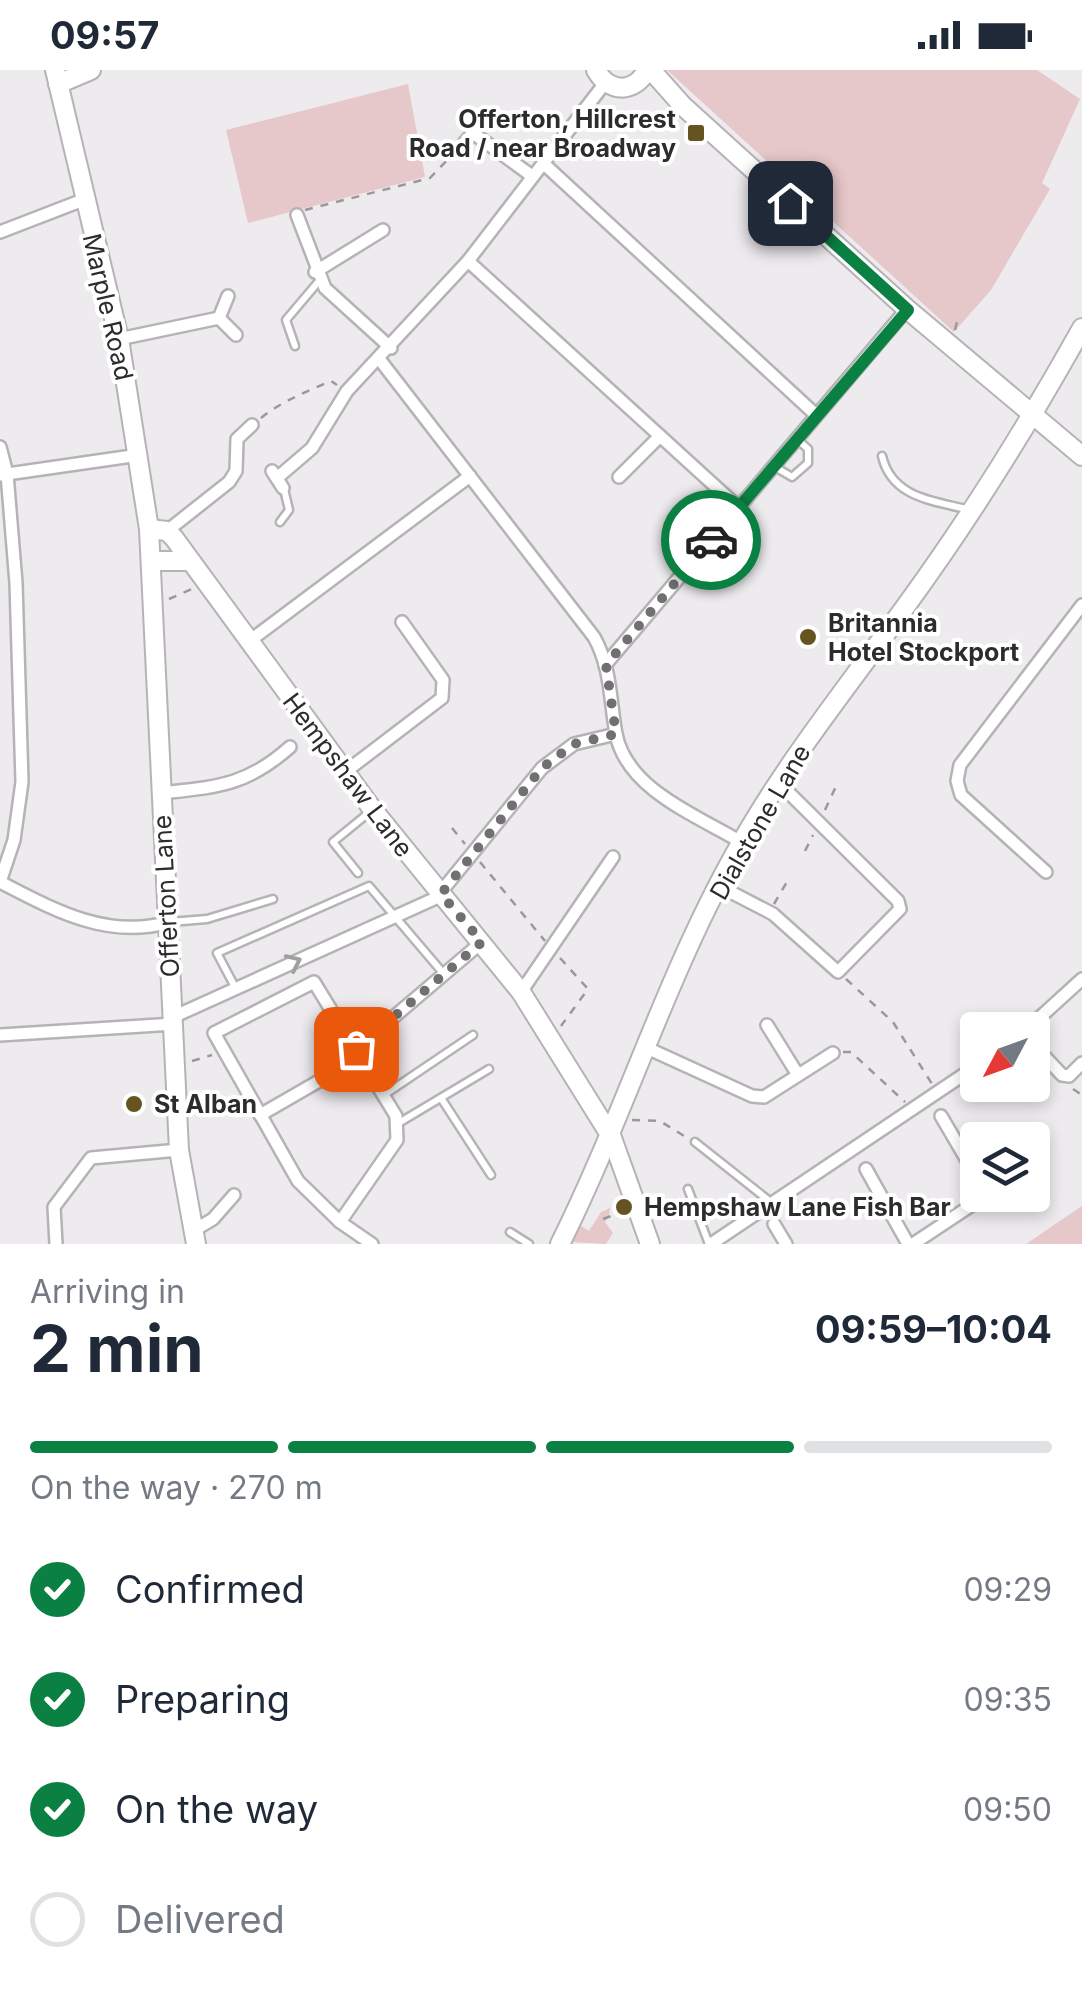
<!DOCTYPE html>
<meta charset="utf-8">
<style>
:root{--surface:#fff;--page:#f6f6f7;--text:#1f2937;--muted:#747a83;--line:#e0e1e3;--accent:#0b8043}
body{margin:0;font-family:Inter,sans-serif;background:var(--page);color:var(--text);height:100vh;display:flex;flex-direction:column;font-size:38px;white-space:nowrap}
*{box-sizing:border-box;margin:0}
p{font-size:32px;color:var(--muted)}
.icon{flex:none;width:55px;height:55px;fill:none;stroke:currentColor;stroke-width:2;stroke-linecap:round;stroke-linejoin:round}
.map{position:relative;height:1174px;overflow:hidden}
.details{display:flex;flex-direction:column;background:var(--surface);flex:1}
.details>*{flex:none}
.needle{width:65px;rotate:229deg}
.fabs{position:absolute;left:960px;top:942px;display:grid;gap:20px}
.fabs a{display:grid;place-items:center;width:90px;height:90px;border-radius:10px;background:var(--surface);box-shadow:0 5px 15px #0003;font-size:50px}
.pin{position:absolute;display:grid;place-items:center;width:85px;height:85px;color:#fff;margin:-42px;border-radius:20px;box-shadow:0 5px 15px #0006}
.courier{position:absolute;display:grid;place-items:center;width:100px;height:100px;margin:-50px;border:8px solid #0b8043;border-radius:50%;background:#fff;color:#222;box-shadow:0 2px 12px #0007}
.head em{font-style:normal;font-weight:700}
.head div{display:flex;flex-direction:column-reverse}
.head{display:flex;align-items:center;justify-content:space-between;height:170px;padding:0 30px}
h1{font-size:65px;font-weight:700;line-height:75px}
.bar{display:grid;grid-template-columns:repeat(4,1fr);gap:15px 10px;align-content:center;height:120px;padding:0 30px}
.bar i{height:12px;border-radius:8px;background:var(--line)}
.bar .current{background:var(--accent)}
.bar p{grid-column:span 4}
ol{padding:0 30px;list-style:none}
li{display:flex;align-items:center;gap:30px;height:110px}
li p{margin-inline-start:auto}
li .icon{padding:10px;border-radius:50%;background:var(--accent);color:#fff;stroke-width:4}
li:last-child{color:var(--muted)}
li i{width:55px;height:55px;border:5px solid var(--line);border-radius:50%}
.status{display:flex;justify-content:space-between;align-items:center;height:70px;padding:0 50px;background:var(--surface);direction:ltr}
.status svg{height:28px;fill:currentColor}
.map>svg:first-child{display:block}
</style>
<div class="status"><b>09:57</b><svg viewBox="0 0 49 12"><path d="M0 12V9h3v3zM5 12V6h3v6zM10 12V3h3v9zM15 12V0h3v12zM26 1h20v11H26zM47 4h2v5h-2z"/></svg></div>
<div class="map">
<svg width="1082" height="1174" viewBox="0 0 1082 1174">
<rect width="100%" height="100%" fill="#eeebef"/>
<g fill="#e6c7ca">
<path d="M 667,0 L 1037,0 L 1080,29 L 1042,113 L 1050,119 L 991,220 L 954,262 Z"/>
<path d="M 408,14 L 425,107 L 248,153 L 226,60 Z"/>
<path d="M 1082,1136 L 1082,1174 L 1026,1174 Z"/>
<path d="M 610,1138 L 609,1146 L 602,1149 L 608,1148 L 605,1152 L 613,1163 L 606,1174 L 572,1172 L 581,1156 L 589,1161 L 601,1142 Z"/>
</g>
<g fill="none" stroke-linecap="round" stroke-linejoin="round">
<g stroke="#b5b3b6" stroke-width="11">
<g id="lane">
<path d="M 295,276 L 286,250 L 319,211"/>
<path d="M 882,386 C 892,429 936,431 970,440"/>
<path d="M 775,397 L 792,407 L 808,393 L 808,379 L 797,369"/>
<path d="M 280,452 L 289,440 L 284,419"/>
<path d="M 358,803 L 333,772 L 371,741"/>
<path d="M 170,852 L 207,849 L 273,829"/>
<path d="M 236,919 L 217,883 L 369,816 L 443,903"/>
<path d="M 384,1025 L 473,965"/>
<path d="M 441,1028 L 491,1105"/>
<path d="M 397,1054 L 489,999"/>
<path d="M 695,1072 L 772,1133"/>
<path d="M 688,1119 L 709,1174"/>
<path d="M 510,1162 L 529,1174"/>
</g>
</g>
<g stroke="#b5b3b6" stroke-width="16">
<g id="street">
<path d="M 473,63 L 532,106"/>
<path d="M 464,73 L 473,63 L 471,51"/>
<path d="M 543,93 L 816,345"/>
<path d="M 297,145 L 325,218 L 391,278"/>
<path d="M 0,162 L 83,130"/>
<path d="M 468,191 L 738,437"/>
<path d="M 315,202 L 383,160"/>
<path d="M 228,226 L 219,248 L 236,265"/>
<path d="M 119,269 L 219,248"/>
<path d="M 380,290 L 594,567 C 611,597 610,631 616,664 C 627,720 698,746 741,772"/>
<path d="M 0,377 L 7,404 L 16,513 L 22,712 L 14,770 L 0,812"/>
<path d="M 272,401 L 283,418"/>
<path d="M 0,405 L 139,385"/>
<path d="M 619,407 L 660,366"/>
<path d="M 277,408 L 312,378 L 347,321 L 468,191 L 605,13"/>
<path d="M 167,461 L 229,412 L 236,401 L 237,369 L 252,355"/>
<path d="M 248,572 L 470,406"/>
<path d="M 605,595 L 907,239"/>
<path d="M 345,702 L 442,628 L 443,610 L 402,552"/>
<path d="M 161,723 C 217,717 246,716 290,677"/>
<path d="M 1046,802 L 961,725 L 957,711 L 960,695 L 1082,535"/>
<path d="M 0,812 C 54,840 108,870 169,852"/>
<path d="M 719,816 L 773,844 L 838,902 L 900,839 L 898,831 L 778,712"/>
<path d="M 314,912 L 396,1046 L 397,1070 L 340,1152 L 298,1111 L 214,963 Z"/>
<path d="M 521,922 L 613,787"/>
<path d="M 173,947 L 436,828 L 542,698 L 574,674 L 616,664"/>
<path d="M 767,955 L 798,1005"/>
<path d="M 1026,960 L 1082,909"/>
<path d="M 0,965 L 174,954"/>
<path d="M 1032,973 L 1062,1005 L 1069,1006 L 1082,993"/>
<path d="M 647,978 L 752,1026 L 764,1027 L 833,983"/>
<path d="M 356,979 L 482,872"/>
<path d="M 260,1045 L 359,988"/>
<path d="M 941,1046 L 978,1109"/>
<path d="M 866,1099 L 908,1174"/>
<path d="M 340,1152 L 372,1174"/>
<path d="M 774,1154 L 786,1174"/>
<path d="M 193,1161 L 213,1149 L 234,1125"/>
<path d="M 56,1174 L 54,1137 L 91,1088 L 179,1080"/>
<path d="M 711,1174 L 978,995"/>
<path d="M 913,1174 L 987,1125"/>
</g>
</g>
<g stroke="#b5b3b6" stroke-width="22">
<g id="secondary">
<path d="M 596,0 C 609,23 634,24 647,0"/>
<path d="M 651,0 L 683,36 L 907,239 L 1082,386"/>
<path d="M 58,14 L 91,0"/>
<path d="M 149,459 L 167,461 L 174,468 L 373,740 L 521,922 L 612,1068 L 650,1174"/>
<path d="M 151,491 L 188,491"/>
<path d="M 560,1174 C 626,1042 669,896 744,768 C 792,685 852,611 908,533 C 972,445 1029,353 1082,258"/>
</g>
</g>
<g stroke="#b5b3b6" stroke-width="22">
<path id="primary" d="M 55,0 L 119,269 L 149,459 L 179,1080 L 196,1174"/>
</g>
<g stroke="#9a989b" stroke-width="2.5" stroke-dasharray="8 8" stroke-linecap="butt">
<path d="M 305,140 L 430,108 L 456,81"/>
<path d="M 955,260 L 958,248"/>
<path d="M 261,348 C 282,331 306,322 331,311 L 337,315"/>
<path d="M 169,529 L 194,518"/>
<path d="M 825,740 L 837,714"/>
<path d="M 452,758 L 465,774"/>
<path d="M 805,781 L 813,765"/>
<path d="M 480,792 L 545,871"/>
<path d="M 774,834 L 788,810"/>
<path d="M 560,888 L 588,919 L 561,956"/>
<path d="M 846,909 L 893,952 L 932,1014"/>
<path d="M 843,982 L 851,982 L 905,1032"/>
<path d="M 192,991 L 212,985"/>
<path d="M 1073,1019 L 1082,1025"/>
<path d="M 632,1050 L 660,1051 L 689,1069"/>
<path d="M 603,1149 L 622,1142"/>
</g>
<use href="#lane" stroke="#fff" stroke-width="6"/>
<use href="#street" stroke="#fff" stroke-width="11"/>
<use href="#secondary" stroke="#fff" stroke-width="18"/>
<use href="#primary" stroke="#fff" stroke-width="18"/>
</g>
<defs><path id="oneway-chevron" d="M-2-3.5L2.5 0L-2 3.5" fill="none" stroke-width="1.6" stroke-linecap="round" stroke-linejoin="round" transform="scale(2.5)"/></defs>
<use stroke="#a0a0a0" href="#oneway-chevron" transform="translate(294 892) rotate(-25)"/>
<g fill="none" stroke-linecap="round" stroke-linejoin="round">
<path stroke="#716f71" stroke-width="10" stroke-dasharray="0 18" d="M 356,979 L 482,872 L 441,824 L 542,698 L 574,674 L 616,664 L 606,595 L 711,470"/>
<path stroke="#0b8043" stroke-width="12" d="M 711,470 L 908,240 L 790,133"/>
</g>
<g fill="#655421" stroke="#fff" stroke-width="4">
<rect x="686" y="53" width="20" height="20" rx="5"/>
<circle cx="808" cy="567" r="10"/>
<circle cx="134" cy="1034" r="10"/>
<circle cx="624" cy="1137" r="10"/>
</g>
<g text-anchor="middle" stroke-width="8" stroke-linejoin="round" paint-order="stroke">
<g font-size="25" font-weight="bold" fill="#2d2c2d" stroke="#fff" text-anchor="start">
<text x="676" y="58" text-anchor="end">Offerton, Hillcrest<tspan x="676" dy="29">Road / near Broadway</tspan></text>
<text x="828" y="562">Britannia<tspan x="828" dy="29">Hotel Stockport</tspan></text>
<text x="154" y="1043">St Alban</text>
<text x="644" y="1146">Hempshaw Lane Fish Bar</text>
</g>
<g font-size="25" fill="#2d2c2d" stroke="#fff">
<text transform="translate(108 237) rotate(77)" y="9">Marple Road</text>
<text transform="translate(348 705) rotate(53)" y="9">Hempshaw Lane</text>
<text transform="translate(760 752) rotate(-60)" y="9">Dialstone Lane</text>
<text transform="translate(166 826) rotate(-93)" y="9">Offerton Lane</text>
</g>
</g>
</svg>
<div class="fabs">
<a><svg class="needle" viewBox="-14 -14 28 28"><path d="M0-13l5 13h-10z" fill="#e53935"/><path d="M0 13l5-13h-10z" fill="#747a83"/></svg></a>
<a><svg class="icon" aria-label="layers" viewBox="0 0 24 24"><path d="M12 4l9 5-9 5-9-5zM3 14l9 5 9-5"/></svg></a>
</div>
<div class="pin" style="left:356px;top:979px;background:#ea580c"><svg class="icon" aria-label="bag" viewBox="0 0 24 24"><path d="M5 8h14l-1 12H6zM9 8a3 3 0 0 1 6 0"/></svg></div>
<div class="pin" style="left:790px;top:133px;background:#1f2937"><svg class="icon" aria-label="home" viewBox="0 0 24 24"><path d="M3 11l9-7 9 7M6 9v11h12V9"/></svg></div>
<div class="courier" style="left:711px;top:470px"><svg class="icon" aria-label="car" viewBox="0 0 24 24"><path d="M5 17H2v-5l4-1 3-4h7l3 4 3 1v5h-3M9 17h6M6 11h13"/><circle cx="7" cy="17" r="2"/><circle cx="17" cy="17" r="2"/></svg></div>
</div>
<section class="details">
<div class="head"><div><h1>2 min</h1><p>Arriving in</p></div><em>09:59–10:04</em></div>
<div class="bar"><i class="current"></i><i class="current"></i><i class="current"></i><i></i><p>On the way · 270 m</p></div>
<ol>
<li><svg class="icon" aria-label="check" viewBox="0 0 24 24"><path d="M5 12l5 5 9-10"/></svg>Confirmed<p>09:29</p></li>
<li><svg class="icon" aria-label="check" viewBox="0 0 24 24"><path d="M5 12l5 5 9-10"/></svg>Preparing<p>09:35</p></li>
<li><svg class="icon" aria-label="check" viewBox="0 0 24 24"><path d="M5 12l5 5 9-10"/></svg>On the way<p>09:50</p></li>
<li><i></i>Delivered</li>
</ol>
</section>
